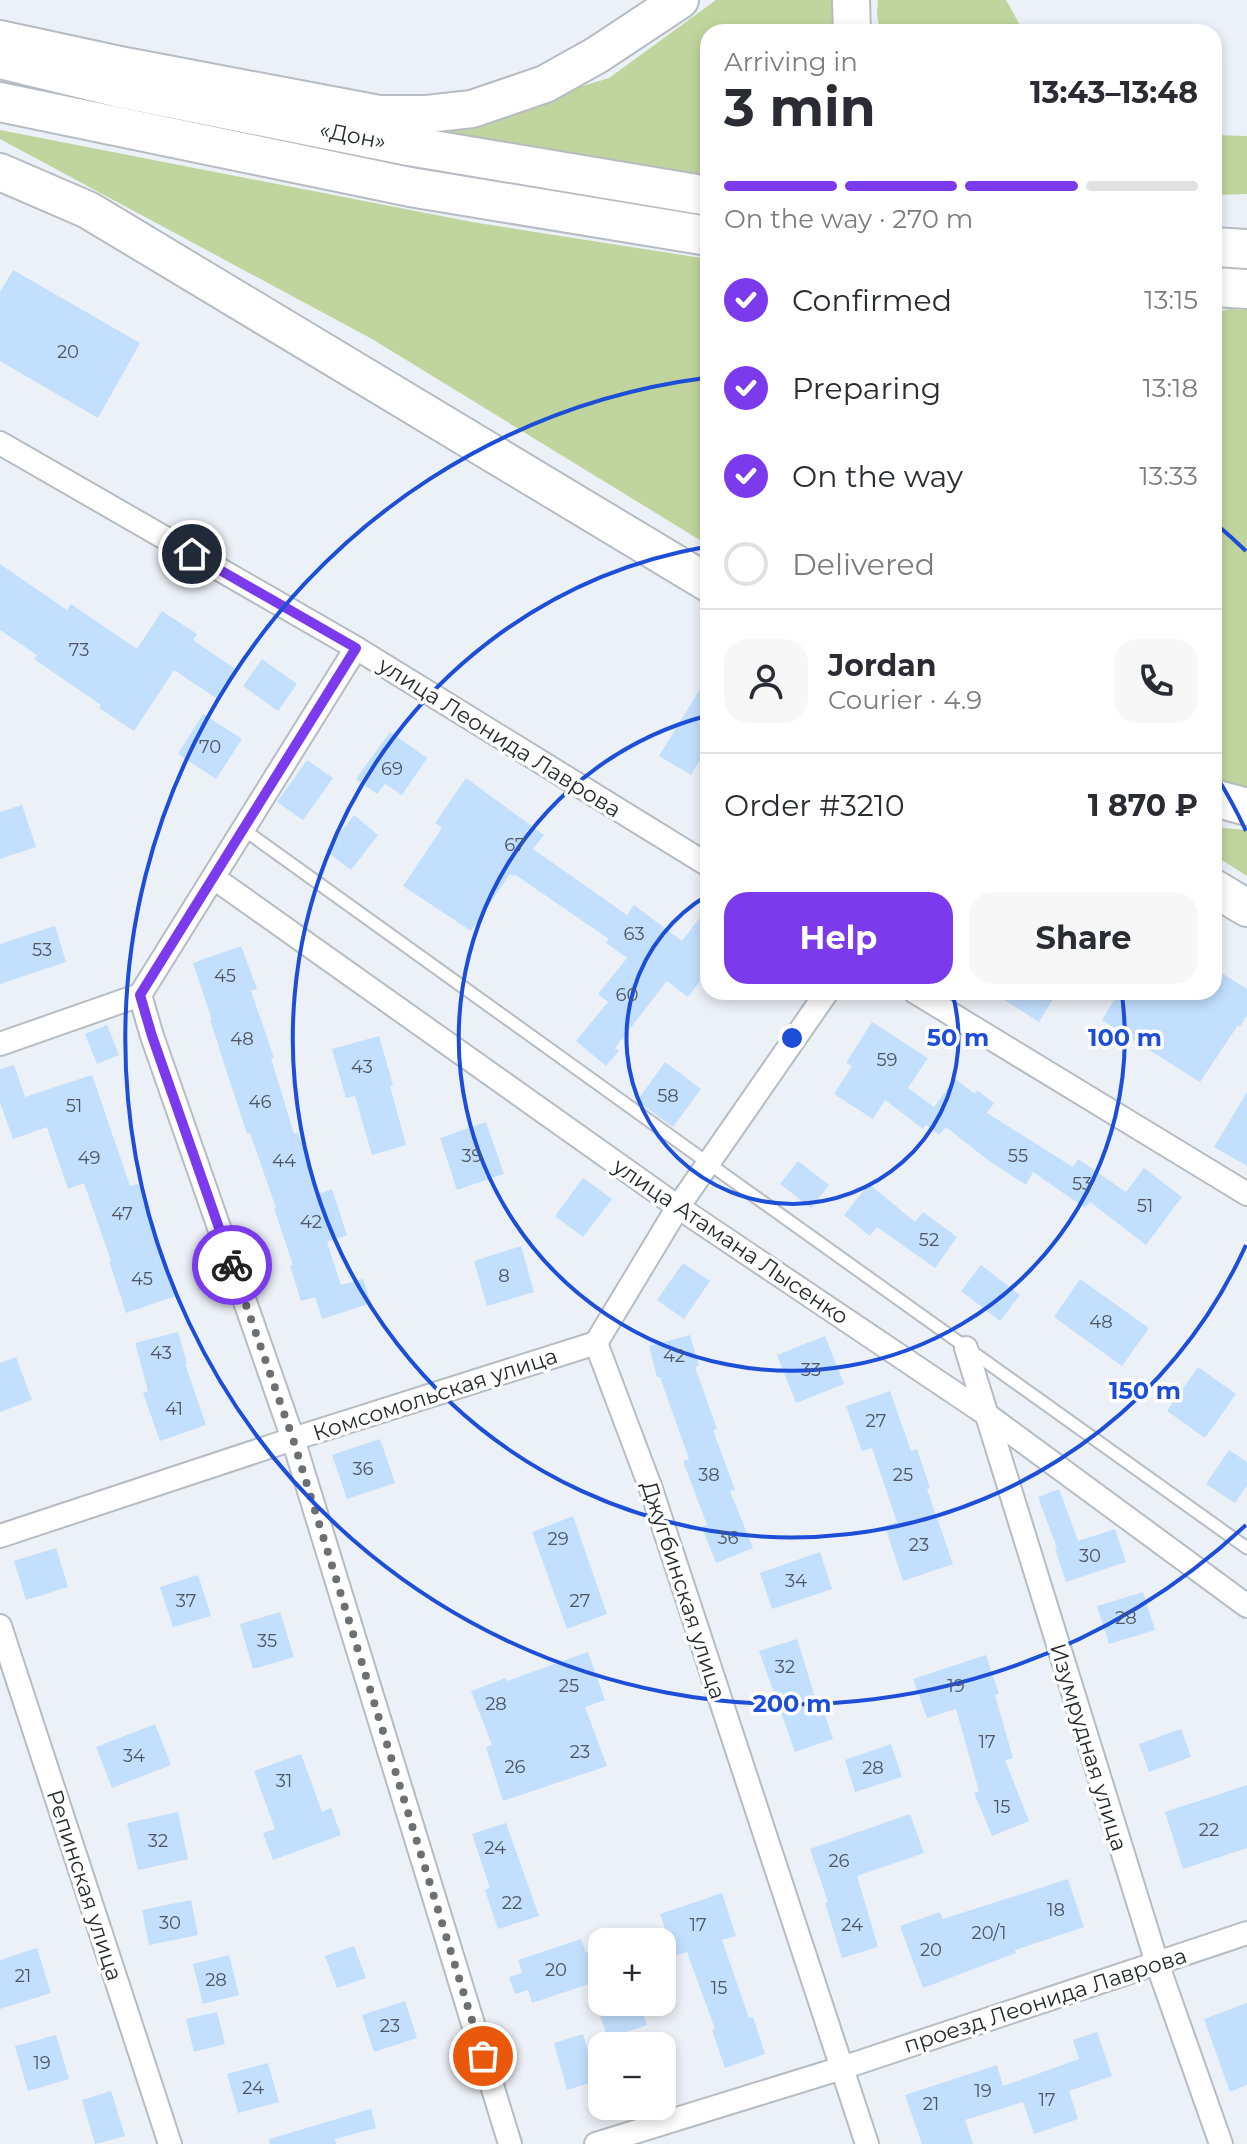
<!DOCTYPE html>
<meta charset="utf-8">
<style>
:root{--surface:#fff;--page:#f7f7f7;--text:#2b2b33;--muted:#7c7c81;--line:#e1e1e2;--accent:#7c3aed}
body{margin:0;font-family:Montserrat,sans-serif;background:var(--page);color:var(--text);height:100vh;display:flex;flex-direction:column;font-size:30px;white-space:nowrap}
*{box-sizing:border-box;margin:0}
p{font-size:26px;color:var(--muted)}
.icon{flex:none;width:44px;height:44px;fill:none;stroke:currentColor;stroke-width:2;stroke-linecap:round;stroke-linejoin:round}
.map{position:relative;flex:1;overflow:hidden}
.panel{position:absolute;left:700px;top:24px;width:522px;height:976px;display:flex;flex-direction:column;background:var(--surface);border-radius:24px;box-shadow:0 4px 12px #0003}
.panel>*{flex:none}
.buttons{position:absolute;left:588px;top:1928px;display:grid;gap:16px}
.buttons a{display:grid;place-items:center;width:88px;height:88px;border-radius:16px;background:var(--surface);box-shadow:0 4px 12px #0003;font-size:40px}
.pin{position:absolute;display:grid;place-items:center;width:68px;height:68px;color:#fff;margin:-34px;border:4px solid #fff;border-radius:50%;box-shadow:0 2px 8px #0007}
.courier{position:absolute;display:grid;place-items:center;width:80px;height:80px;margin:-40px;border:6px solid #7c3aed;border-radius:50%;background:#fff;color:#222;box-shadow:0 2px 10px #0007}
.head em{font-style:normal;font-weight:700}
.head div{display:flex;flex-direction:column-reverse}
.head{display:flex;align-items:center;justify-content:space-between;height:136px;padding:0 24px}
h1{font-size:52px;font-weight:700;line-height:60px}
.bar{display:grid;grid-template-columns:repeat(4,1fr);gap:12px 8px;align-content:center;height:96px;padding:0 24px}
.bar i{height:10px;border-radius:6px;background:var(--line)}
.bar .active{background:var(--accent)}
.bar p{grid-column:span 4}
.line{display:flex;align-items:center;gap:20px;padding:0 24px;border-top:2px solid var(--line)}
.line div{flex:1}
.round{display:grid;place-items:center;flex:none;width:84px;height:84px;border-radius:24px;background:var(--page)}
ol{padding:0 24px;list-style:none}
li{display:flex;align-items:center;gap:24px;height:88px}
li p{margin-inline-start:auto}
li .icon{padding:8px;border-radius:50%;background:var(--accent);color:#fff;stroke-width:4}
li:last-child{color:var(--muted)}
li i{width:44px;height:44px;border:4px solid var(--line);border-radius:50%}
.action{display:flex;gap:16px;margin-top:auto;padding:16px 24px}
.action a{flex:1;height:92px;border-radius:24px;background:var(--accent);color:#fff;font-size:32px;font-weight:700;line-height:92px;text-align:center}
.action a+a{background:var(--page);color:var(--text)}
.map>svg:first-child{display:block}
</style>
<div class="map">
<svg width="1247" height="2144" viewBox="0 0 1247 2144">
<rect width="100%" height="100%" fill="#ecf1f7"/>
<g fill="#c0d59d">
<path d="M 716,0 L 836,0 L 839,32 L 708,32 L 708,180 L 371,126 L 472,120 L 609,78 Z"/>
<path d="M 878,0 L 1006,0 L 1024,32 L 880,32 L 877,15 Z"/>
<path d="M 0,130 L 472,222 L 708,259 L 708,545 L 372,339 L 0,139 Z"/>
<path d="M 1214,135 L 1247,136 L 1247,194 L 1214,195 Z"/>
<path d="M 1230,309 L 1247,310 L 1247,793 L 1214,779 L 1214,313 Z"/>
<path d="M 1214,824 L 1222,828 L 1247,830 L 1247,876 L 1214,855 Z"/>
</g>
<g fill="#c2dffe">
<path d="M 13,270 L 140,343 L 98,418 L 0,361 L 0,292 Z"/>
<path d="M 0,564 L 67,610 L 71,604 L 137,649 L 162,611 L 197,634 L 193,640 L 238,671 L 219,700 L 174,670 L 134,731 L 99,708 L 101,705 L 34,659 L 37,655 L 0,630 Z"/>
<path d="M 262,659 L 297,684 L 278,711 L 243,686 Z"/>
<path d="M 708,676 L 708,747 L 691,775 L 659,756 Z"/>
<path d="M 203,714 L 242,739 L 216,779 L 178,754 Z"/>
<path d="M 390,732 L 427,758 L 402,795 L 385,784 L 377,794 L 356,779 Z"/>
<path d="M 307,760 L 333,778 L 303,820 L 277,802 Z"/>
<path d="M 466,778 L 544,835 L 533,849 L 627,915 L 634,905 L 682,941 L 708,907 L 708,970 L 688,997 L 667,981 L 615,1048 L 619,1051 L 606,1066 L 576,1041 L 608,1002 L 598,994 L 627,958 L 606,943 L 609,939 L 514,874 L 513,876 L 510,874 L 471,931 L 403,886 L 442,828 L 435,823 Z"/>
<path d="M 22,805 L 36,847 L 0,859 L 0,812 Z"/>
<path d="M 354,815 L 378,835 L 351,870 L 326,851 Z"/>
<path d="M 55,926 L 66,962 L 0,984 L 0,944 Z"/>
<path d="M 241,946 L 257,989 L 251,991 L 274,1058 L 271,1058 L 294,1134 L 298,1133 L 319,1194 L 332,1189 L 347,1235 L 327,1242 L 341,1285 L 363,1279 L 371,1303 L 322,1319 L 315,1297 L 301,1301 L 290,1266 L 293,1265 L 274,1208 L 276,1208 L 250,1133 L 247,1134 L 210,1020 L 212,1020 L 193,963 Z"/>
<path d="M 1214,968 L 1247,989 L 1247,1015 L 1240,1027 L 1238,1025 L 1200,1082 L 1102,1020 L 1119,992 L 1214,992 Z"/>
<path d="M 992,992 L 1057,992 L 1039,1022 Z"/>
<path d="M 872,1022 L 928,1058 L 908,1088 L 934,1107 L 955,1079 L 975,1094 L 977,1090 L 994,1103 L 987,1113 L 1073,1167 L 1078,1159 L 1126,1192 L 1144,1168 L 1182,1197 L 1146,1245 L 1090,1202 L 1085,1208 L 1033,1172 L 1026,1185 L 989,1161 L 946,1127 L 939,1135 L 926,1125 L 923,1129 L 885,1100 L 873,1119 L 834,1094 L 852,1066 L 846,1063 Z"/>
<path d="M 107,1025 L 119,1055 L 97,1064 L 85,1034 Z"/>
<path d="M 379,1036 L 393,1085 L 390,1086 L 406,1145 L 372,1155 L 355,1096 L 346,1098 L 332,1049 Z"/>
<path d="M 665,1062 L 701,1089 L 673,1127 L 637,1101 Z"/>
<path d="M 14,1065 L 25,1097 L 92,1075 L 130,1186 L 138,1184 L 176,1296 L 126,1313 L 109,1261 L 111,1261 L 84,1183 L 68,1189 L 47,1127 L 13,1139 L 0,1103 L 0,1069 Z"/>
<path d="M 1247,1092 L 1247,1166 L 1214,1147 Z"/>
<path d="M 486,1122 L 504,1174 L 457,1190 L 440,1138 Z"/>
<path d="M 798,1161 L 829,1185 L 811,1208 L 780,1184 Z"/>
<path d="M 583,1178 L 612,1199 L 583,1237 L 555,1216 Z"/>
<path d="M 869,1184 L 915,1222 L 923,1212 L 957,1237 L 935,1268 L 877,1227 L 870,1236 L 844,1215 Z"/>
<path d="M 521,1246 L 534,1292 L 487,1306 L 474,1261 Z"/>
<path d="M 683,1263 L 710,1281 L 684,1319 L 657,1300 Z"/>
<path d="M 981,1265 L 1020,1295 L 1000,1321 L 961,1291 Z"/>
<path d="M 1080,1279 L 1149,1328 L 1122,1366 L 1054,1317 Z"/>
<path d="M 178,1332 L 187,1363 L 185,1364 L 206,1425 L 160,1441 L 143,1393 L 148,1391 L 135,1343 Z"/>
<path d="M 690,1335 L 699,1366 L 695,1367 L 717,1429 L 713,1430 L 735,1490 L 730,1491 L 753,1548 L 716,1563 L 702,1527 L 707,1525 L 683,1461 L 689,1459 L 660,1377 L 657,1377 L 649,1346 Z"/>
<path d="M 825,1336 L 844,1384 L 796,1403 L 777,1355 Z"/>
<path d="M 16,1357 L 32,1400 L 0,1412 L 0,1363 Z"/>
<path d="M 1198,1367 L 1236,1394 L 1205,1438 L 1167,1411 Z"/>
<path d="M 890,1391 L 911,1451 L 917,1449 L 930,1488 L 927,1489 L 953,1564 L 903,1581 L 885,1526 L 897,1522 L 872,1448 L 862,1451 L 846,1406 Z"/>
<path d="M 380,1439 L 395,1483 L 347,1499 L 332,1455 Z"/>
<path d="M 1229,1450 L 1247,1462 L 1247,1485 L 1235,1503 L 1206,1484 Z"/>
<path d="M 1059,1489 L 1078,1541 L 1115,1529 L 1126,1562 L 1066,1582 L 1055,1549 L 1057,1548 L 1038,1497 Z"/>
<path d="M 573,1516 L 607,1614 L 567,1629 L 532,1532 Z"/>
<path d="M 56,1548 L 68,1587 L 26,1600 L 14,1561 Z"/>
<path d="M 820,1552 L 832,1589 L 772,1609 L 760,1573 Z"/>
<path d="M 198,1575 L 211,1616 L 173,1627 L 160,1587 Z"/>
<path d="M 1143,1592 L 1155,1630 L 1109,1644 L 1097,1606 Z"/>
<path d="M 280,1612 L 294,1657 L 253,1669 L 240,1624 Z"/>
<path d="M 797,1639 L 816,1700 L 820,1699 L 833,1739 L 795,1752 L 759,1651 Z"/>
<path d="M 588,1652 L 605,1700 L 585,1707 L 607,1766 L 503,1801 L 486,1747 L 492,1745 L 471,1691 L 506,1678 L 507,1681 Z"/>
<path d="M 986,1655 L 999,1694 L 995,1695 L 1013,1758 L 1005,1760 L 1029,1821 L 992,1836 L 974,1793 L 979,1791 L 956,1709 L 927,1718 L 913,1679 Z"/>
<path d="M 155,1724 L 171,1765 L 112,1788 L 96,1747 Z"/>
<path d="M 1181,1729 L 1191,1757 L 1149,1772 L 1139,1744 Z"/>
<path d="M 891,1744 L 902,1777 L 855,1792 L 845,1760 Z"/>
<path d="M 301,1754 L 322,1812 L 331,1808 L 341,1835 L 273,1860 L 263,1833 L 275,1829 L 254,1771 Z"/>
<path d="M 1247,1785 L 1247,1848 L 1183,1869 L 1165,1812 Z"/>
<path d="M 178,1812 L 188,1859 L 138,1870 L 127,1823 Z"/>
<path d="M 910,1814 L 924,1853 L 857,1876 L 878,1947 L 842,1958 L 825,1903 L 828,1902 L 810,1849 Z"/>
<path d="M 506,1823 L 539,1916 L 498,1929 L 485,1890 L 490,1888 L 472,1834 Z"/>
<path d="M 1068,1879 L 1084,1927 L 1015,1950 L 1016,1953 L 923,1988 L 900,1926 L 940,1912 L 943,1919 Z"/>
<path d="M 722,1893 L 736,1936 L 722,1940 L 749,2018 L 753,2017 L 765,2054 L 725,2068 L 712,2030 L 715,2029 L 687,1952 L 674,1956 L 660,1914 Z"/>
<path d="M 191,1900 L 198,1935 L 149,1945 L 142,1910 Z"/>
<path d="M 581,1939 L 586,1953 L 591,1952 L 601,1980 L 532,2003 L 528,1990 L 515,1994 L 509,1977 L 522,1973 L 518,1960 Z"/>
<path d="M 354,1946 L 366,1978 L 337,1988 L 325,1956 Z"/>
<path d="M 37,1948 L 51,1993 L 0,2009 L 0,1960 Z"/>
<path d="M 229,1955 L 239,1995 L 203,2004 L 193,1964 Z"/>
<path d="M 405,2001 L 417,2038 L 374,2052 L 362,2015 Z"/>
<path d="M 595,2002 L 639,2002 L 647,2025 L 608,2038 Z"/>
<path d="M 1247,2003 L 1247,2085 L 1230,2092 L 1204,2019 Z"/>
<path d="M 217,2012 L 225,2044 L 194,2052 L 186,2019 Z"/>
<path d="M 1097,2032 L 1112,2076 L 1069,2091 L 1078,2119 L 1034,2134 L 1023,2102 L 965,2120 L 973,2144 L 922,2144 L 905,2095 L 997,2065 L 1003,2086 L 1079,2059 L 1073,2040 Z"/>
<path d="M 583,2034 L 596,2081 L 567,2090 L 554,2043 Z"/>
<path d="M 56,2035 L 69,2079 L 28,2091 L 15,2046 Z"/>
<path d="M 268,2063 L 279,2102 L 238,2113 L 227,2074 Z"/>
<path d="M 111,2091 L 125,2136 L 95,2144 L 82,2100 Z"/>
<path d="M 371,2109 L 376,2128 L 335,2139 L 336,2144 L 270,2144 L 269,2139 Z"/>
</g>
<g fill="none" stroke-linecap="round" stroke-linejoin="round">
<g stroke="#b6bcc1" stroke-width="15">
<path id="service" d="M 243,829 L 708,1163 L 1247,1548"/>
</g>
<g stroke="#b6bcc1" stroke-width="26">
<g id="minor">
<path d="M 0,443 L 356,648 L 708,865"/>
<path d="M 356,648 L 140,995 L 152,1036 L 293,1439 L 510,2144"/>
<path d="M 214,878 L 678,1207 L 986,1414 L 1247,1606"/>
<path d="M 915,992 L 1247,1194"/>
<path d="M 0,1044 L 140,995"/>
<path d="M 596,1343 L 651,1489 L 867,2144"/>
<path d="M 596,1343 L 678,1207 L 827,992"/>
<path d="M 966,1348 L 1157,1963 L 1221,2144"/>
<path d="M 0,1536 L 293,1439 L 596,1343"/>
<path d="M 0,1626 L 170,2144"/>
<path d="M 596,2144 L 842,2068 L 1247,1933"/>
</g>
</g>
<g stroke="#b6bcc1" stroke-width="40">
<g id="primary">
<path d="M 851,0 L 852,32"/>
<path d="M 0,39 L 125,66 L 379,114 L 427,114 L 472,109 L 545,84 L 597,55 L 680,0"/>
<path d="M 0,172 L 88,210 L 708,583"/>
<path d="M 1214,798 L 1247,807"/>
<path d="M 1214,888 L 1247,908"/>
</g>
</g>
<g stroke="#b6bcc1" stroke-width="42">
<g id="trunk">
<path d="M 0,59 L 120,88 L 409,146 L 708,196"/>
<path d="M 0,102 L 410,187 L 708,236"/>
<path d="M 1214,247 L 1247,249"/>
<path d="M 1214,287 L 1247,289"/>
</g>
</g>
<use href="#service" stroke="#fff" stroke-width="11"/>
<use href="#minor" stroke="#fff" stroke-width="22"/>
<use href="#primary" stroke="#fff" stroke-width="36"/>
<use href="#trunk" stroke="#fff" stroke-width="38"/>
</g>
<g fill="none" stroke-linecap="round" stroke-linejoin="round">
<path stroke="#6d7073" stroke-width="8" stroke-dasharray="0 14.4" d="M 232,1265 L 293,1439 L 483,2056"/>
<path stroke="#7c3aed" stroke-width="10" d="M 192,554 L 356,648 L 140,995 L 152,1036 L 232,1265"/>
</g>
<g fill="none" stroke="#1d4ed8" stroke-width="4">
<path d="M952 992A166 166 0 1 1 708 895"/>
<path d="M1122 995A333 333 0 1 1 706 716"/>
<path d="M1246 1245A499 499 0 1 1 705 547M1215 774A499 499 0 0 1 1246 831"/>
<path d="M1246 1525A666 666 0 1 1 705 378M1216 524A666 666 0 0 1 1246 551"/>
</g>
<g text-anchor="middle" stroke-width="7" stroke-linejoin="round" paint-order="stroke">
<g font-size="18" fill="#4e5760">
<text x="68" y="358">20</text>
<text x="79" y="656">73</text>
<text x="210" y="753">70</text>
<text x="392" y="775">69</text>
<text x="515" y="851">67</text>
<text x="634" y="940">63</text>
<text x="42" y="956">53</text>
<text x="225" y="982">45</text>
<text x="627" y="1001">60</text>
<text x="242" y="1045">48</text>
<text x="887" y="1066">59</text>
<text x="362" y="1073">43</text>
<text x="668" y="1102">58</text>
<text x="260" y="1108">46</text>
<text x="74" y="1112">51</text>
<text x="472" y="1162">39</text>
<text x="1018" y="1162">55</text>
<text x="89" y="1164">49</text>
<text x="284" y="1167">44</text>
<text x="1082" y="1190">53</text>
<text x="1145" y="1212">51</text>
<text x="122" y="1220">47</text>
<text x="311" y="1228">42</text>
<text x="929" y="1246">52</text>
<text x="504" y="1282">8</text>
<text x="142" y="1285">45</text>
<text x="1101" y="1328">48</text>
<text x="161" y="1359">43</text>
<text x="674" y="1362">42</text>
<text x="811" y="1376">33</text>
<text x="174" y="1415">41</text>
<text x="876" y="1427">27</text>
<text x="363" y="1475">36</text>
<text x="709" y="1481">38</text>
<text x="903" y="1481">25</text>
<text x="728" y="1544">36</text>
<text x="558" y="1545">29</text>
<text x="919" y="1551">23</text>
<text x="1090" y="1562">30</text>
<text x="796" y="1587">34</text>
<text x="186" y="1607">37</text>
<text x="580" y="1607">27</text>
<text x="1126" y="1624">28</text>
<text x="267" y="1647">35</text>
<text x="785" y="1673">32</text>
<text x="569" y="1692">25</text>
<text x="956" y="1692">19</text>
<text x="496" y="1710">28</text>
<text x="987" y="1748">17</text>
<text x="580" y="1758">23</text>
<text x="134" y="1762">34</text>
<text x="515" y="1773">26</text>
<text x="873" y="1774">28</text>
<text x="284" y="1787">31</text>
<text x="1002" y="1813">15</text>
<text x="1209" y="1836">22</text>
<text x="158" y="1847">32</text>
<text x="495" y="1854">24</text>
<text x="839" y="1867">26</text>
<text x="512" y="1909">22</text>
<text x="1056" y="1916">18</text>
<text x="170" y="1929">30</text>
<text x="698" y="1931">17</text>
<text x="852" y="1931">24</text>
<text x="989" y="1939">20/1</text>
<text x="931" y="1956">20</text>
<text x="556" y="1976">20</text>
<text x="23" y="1982">21</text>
<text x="216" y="1986">28</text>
<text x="719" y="1994">15</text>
<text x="390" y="2032">23</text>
<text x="42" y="2069">19</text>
<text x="253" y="2094">24</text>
<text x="983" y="2097">19</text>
<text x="1047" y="2106">17</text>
<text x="931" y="2110">21</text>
</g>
<g font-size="22" fill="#282a2c" stroke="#fefefe">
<text transform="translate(353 135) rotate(11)" y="8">«Дон»</text>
<text transform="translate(500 737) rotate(32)" y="8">улица Леонида Лаврова</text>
<text transform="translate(731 1241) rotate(34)" y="8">улица Атамана Лысенко</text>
<text transform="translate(435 1394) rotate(-18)" y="8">Комсомольская улица</text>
<text transform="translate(684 1590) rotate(72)" y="8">Джугбинская улица</text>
<text transform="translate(1089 1747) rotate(73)" y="8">Изумрудная улица</text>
<text transform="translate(85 1885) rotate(72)" y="8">Репинская улица</text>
<text transform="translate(1045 2000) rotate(-18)" y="8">проезд Леонида Лаврова</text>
</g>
</g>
<circle cx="792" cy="1038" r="12" fill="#1d4ed8" stroke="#fefefe" stroke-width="4"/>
<g font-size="24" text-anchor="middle" font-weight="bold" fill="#1d4ed8" stroke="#fefefe" stroke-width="7" stroke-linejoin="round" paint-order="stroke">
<text x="958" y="1046">50 m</text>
<text x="1125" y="1046">100 m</text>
<text x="1145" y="1399">150 m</text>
<text x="792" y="1712">200 m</text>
</g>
</svg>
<div class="buttons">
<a>+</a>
<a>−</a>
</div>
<div class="pin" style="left:483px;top:2056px;background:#ea580c"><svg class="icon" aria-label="bag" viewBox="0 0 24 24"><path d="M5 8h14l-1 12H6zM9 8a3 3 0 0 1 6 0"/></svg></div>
<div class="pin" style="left:192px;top:554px;background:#1f2937"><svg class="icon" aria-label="home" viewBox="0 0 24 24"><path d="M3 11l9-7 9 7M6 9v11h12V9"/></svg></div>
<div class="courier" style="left:232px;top:1265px"><svg class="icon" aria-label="bike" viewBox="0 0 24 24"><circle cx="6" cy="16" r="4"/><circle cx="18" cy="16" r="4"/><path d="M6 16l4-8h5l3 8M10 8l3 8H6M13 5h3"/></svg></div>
<section class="panel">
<div class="head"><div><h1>3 min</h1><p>Arriving in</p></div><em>13:43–13:48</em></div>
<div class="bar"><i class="active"></i><i class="active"></i><i class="active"></i><i></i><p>On the way · 270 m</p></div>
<ol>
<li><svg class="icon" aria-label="check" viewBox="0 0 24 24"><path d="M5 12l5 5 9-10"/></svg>Confirmed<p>13:15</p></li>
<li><svg class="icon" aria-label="check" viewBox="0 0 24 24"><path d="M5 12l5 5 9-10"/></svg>Preparing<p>13:18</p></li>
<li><svg class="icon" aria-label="check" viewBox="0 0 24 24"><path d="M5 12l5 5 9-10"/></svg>On the way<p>13:33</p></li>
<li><i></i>Delivered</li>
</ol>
<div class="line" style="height:144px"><a class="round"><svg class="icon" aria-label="person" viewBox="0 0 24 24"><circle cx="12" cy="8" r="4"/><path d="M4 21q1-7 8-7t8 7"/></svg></a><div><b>Jordan</b><p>Courier · 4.9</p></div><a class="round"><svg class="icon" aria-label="phone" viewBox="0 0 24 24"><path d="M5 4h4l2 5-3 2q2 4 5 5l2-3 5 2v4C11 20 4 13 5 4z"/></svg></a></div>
<div class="line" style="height:104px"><div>Order #3210</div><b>1 870 ₽</b></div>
<div class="action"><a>Help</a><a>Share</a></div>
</section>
</div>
